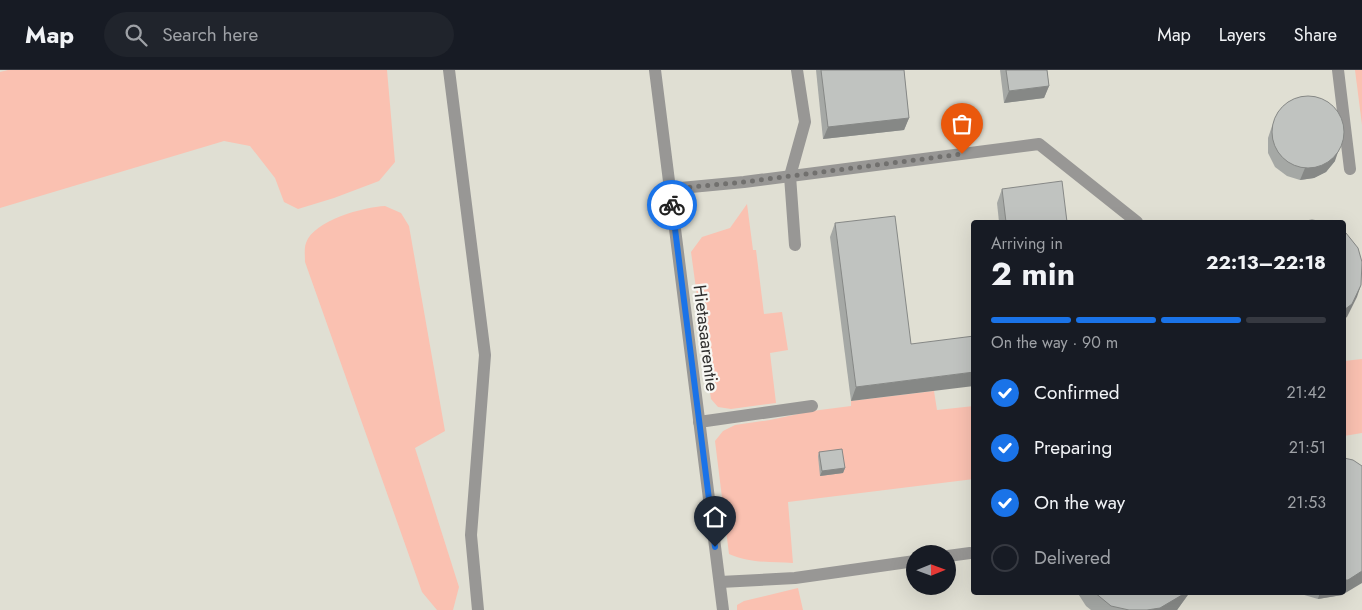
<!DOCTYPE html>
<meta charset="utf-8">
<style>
:root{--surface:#171b24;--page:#20242c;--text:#f1f3f6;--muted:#9ea1a6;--line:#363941;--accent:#1a73e8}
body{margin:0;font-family:Jost,sans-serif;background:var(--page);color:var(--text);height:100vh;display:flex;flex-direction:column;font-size:19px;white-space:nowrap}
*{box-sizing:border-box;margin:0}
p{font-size:16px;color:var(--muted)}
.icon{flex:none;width:28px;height:28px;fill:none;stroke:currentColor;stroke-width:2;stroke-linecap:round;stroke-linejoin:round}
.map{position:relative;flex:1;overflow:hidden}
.side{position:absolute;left:971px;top:150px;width:375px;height:375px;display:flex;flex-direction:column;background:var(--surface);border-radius:5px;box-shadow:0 5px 20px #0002}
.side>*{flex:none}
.needle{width:32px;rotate:89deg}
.buttons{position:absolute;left:906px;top:475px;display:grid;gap:10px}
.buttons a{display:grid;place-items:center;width:50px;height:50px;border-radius:50%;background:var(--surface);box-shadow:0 5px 20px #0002;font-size:25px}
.pin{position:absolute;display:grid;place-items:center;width:42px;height:42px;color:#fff;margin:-51px -21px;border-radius:50% 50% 50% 0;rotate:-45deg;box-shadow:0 0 5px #0007}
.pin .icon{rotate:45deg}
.courier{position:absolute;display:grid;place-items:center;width:50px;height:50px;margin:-25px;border:4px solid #1a73e8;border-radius:50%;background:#fff;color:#222;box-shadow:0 1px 6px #0007}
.head em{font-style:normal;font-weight:700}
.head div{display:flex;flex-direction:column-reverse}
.head{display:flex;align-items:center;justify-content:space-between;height:85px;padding:0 20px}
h1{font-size:32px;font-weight:700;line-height:38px}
.bar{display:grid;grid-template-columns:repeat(4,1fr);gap:8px 5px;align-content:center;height:60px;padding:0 20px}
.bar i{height:6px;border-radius:4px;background:var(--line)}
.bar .current{background:var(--accent)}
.bar p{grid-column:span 4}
ol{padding:0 20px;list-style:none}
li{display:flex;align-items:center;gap:15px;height:55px}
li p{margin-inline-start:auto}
li .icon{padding:5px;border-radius:50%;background:var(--accent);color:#fff;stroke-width:4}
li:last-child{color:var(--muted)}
li i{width:28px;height:28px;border:2px solid var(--line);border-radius:50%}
header{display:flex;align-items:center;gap:30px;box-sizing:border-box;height:70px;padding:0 25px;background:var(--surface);border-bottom:1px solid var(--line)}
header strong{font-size:24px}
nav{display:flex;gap:28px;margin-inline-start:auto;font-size:18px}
.search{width:350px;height:45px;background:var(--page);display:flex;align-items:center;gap:12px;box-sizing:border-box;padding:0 18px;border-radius:28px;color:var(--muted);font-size:19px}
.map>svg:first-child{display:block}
</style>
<header>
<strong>Map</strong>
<div class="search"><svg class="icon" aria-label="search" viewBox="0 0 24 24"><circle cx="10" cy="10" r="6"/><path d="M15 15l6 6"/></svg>Search here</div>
<nav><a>Map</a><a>Layers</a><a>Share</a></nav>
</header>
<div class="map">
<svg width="1362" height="540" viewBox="0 0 1362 540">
<rect width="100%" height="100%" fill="#eaeae5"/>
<path fill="#e0dfd3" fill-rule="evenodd" d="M 0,0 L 1362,0 L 1362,540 L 0,540 ZM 974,152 L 1344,152 L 1344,522 L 974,522 ZM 915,484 L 948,484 L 948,516 L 915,516 Z"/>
<g fill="#fac1b1">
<path d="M 8,0 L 387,0 L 395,92 L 379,111 L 334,128 L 298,139 L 284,132 L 275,108 L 250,76 L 224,71 L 0,138 L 0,2 Z"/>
<path d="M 1355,0 L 1362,0 L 1362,55 Z"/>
<path d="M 747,134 L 753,180 L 756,180 L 764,244 L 782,242 L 788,280 L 770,283 L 776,333 L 731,339 L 718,337 L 711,329 L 691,182 L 702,167 L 730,158 Z"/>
<path d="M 385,136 L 401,143 L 409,156 L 445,361 L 415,378 L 459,517 L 453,540 L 437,540 L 422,522 L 305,192 C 305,186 304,178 306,173 C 314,150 364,137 385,136 Z"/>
<path d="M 1362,289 L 1362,363 L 1344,366 L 1344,291 Z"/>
<path d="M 934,321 L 937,340 L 974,336 L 974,409 L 788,432 L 793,493 C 771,492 750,493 729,484 L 715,371 L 723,361 L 735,355 L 770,350 L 812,341 L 851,336 L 851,331 Z"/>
<path d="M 798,518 L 803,540 L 737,540 L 737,535 L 744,531 Z"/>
</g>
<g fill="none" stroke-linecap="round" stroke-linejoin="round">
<g stroke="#989795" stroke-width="12">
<path d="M 449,0 L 485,285 L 471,465 L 478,540"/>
<path d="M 655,0 L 723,540"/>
<path d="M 1338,0 L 1350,99"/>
<path d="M 670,119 L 744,112 L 1039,74 L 1137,152"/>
<path d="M 795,175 L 790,106 L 805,52 L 797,0"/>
<path d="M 699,352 L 812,336"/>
<path d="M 948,486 L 970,483"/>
<path d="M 720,512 L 795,508 L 915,491"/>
</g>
</g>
<g fill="#a5a8a5">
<path d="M 816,0 L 904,0 L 909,48 L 904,60 L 823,69 Z"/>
<path d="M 1000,0 L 1047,0 L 1049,16 L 1044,28 L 1004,33 Z"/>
<path d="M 1272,56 L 1335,91 L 1326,102 L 1314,108 L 1300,110 L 1287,106 L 1275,97 L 1268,83 L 1268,68 Z"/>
<path d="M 1002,119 L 1067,152 L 999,152 L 997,133 Z"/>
<path d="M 835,153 L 911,274 L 851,331 L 830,167 Z"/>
<path d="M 819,382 L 845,398 L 843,403 L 820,406 L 818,386 Z"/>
<path d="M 1077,522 L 1190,522 L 1177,540 L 1091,540 L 1086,536 Z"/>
<path d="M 1294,522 L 1344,522 L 1342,525 L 1318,529 Z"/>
</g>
<g fill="#868886">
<path d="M 1049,16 L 1044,28 L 1004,33 L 1009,21 Z"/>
<path d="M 909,48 L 904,60 L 823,69 L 828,57 Z"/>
<path d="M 1339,79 L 1335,91 L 1326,102 L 1314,108 L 1300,110 L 1305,98 Z"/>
<path d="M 1361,215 L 1357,227 L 1347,247 L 1344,249 L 1344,240 Z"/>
<path d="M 974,302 L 974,316 L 851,331 L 856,317 Z"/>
<path d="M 845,398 L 843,403 L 820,406 L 822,401 Z"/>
<path d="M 1362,501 L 1362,513 L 1342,525 L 1318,529 L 1320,522 L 1344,522 L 1344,510 Z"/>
<path d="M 1184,522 L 1190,522 L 1177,540 L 1147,540 Z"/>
</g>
<g fill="#c0c3c0" stroke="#868886">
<path d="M 821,0 L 904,0 L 909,48 L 828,57 Z"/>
<path d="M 1006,0 L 1047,0 L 1049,16 L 1009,21 Z"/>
<circle cx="1308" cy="62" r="36"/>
<path d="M 1062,111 L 1067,152 L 1006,152 L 1002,119 Z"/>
<path d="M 895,146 L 911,274 L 974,266 L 974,302 L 856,317 L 835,153 Z"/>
<path d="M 1312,150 L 1325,152 L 1299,152 Z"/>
<path d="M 1344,162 L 1346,163 L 1358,178 L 1362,192 L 1361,215 L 1352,234 L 1344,240 Z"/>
<path d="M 842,379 L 845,398 L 822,401 L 819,382 Z"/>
<path d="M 1344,388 L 1353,390 L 1362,396 L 1362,501 L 1348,510 L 1344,510 Z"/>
<path d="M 1094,522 L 1184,522 L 1182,525 L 1160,538 L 1147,540 L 1129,540 L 1111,536 Z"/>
</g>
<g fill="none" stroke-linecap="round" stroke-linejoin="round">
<path stroke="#71706e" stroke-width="5" stroke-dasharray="0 9" d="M 672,135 L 670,119 L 744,112 L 962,84"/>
<path stroke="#1a73e8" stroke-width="6" d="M 672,135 L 715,477"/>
</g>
<g text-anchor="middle" stroke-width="4.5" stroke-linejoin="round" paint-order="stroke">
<g font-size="18" fill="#302f2e" stroke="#f7f7f3">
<text transform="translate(706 268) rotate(83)" y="6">Hietasaarentie</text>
</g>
</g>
</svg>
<div class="buttons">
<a><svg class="needle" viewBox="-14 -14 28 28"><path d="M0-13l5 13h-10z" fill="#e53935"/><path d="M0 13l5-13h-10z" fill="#9ea1a6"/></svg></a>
</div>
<div class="pin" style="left:962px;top:84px;background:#ea580c"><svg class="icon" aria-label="bag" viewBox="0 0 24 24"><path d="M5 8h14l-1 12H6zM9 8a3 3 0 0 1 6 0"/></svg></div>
<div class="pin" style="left:715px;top:477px;background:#1f2937"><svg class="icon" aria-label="home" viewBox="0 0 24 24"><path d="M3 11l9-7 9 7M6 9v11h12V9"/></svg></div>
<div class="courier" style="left:672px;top:135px"><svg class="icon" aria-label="bike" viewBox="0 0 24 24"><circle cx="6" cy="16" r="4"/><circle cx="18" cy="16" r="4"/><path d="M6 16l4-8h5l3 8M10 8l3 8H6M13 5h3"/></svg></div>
<section class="side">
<div class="head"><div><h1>2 min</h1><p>Arriving in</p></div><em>22:13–22:18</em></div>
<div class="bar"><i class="current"></i><i class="current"></i><i class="current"></i><i></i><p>On the way · 90 m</p></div>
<ol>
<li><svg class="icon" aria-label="check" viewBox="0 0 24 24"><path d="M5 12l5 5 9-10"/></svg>Confirmed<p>21:42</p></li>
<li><svg class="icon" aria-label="check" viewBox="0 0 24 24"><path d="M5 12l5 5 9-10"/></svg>Preparing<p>21:51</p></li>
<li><svg class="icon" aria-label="check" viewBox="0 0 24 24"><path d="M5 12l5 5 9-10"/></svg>On the way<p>21:53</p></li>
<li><i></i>Delivered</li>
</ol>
</section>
</div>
